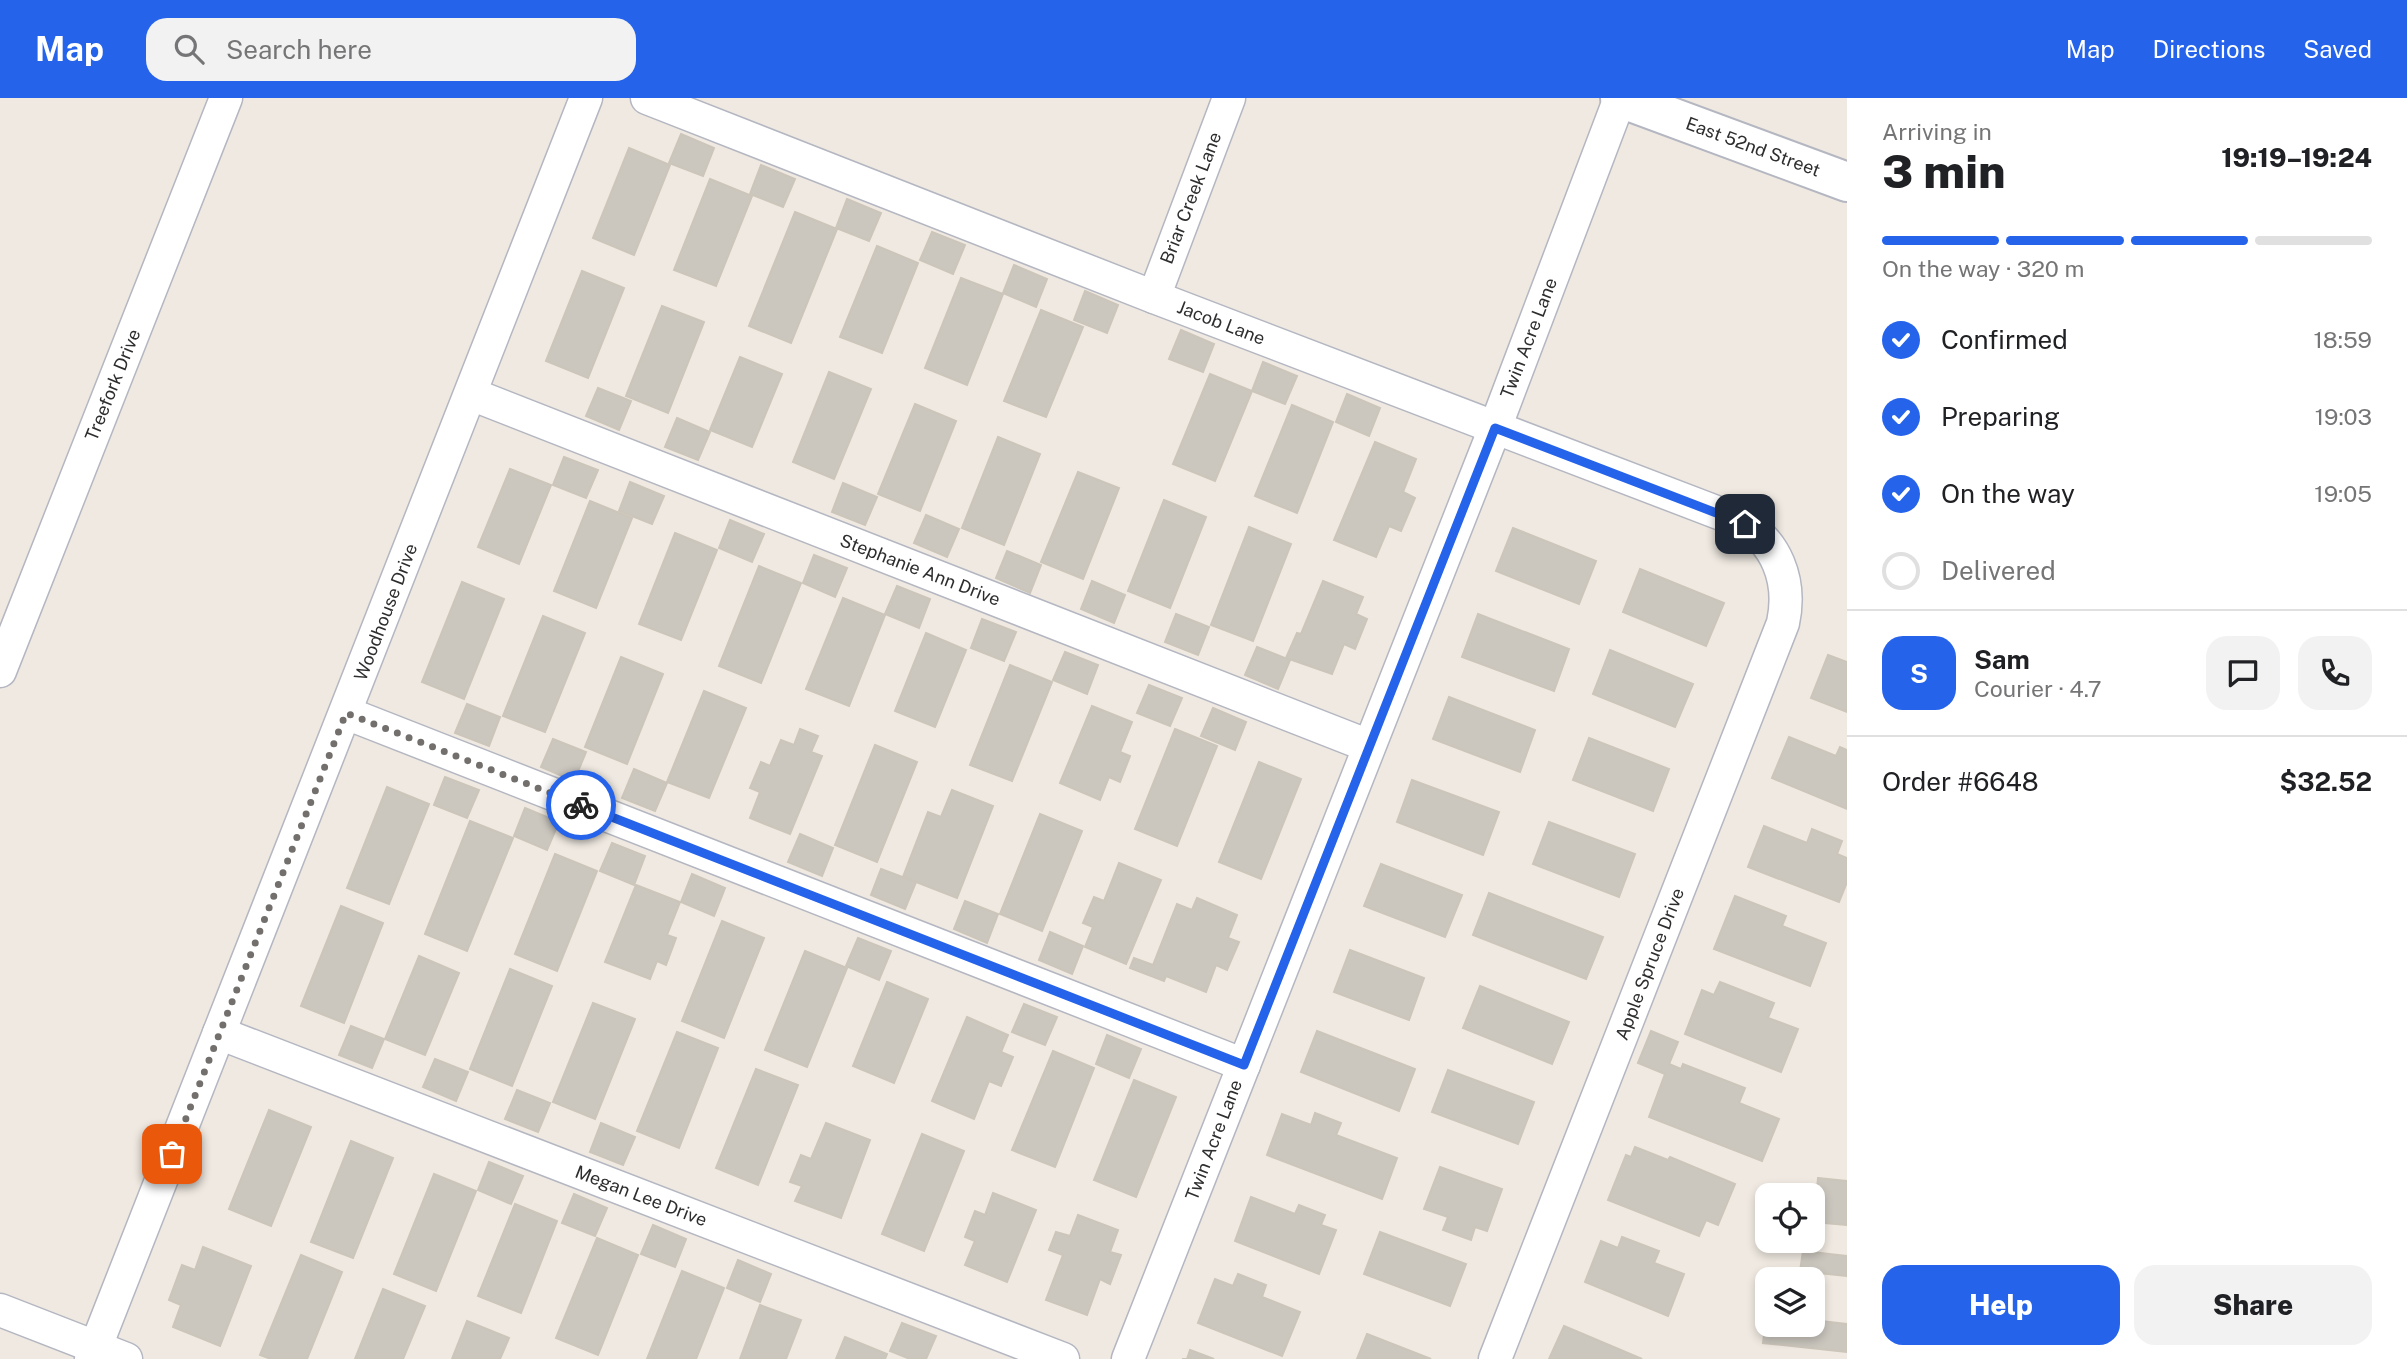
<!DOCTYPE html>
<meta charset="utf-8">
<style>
:root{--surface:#fff;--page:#f2f2f2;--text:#202124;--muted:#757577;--line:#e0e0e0;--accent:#2563eb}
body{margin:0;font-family:"Public Sans",sans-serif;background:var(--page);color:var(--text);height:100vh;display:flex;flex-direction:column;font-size:26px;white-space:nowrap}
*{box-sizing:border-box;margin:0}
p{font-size:23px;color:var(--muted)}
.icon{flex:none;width:38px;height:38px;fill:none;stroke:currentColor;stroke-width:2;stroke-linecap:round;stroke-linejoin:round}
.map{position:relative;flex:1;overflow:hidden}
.details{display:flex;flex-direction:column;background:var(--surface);width:560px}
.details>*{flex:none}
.controls{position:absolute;left:1755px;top:1085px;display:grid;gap:14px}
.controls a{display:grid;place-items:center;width:70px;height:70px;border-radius:14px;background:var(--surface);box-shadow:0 4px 10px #0003;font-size:35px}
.pin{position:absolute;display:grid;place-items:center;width:60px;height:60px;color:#fff;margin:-30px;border-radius:14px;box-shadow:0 4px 10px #0006}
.courier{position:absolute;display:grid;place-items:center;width:70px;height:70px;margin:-35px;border:5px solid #2563eb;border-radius:50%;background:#fff;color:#222;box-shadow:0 2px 9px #0007}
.overview em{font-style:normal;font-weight:800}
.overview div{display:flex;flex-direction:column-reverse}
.overview{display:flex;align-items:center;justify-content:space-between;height:119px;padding:0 35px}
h1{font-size:46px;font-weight:800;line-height:52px}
.bar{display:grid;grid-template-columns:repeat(4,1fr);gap:10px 7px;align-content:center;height:84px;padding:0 35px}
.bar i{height:9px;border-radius:5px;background:var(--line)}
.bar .on{background:var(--accent)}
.bar p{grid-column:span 4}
.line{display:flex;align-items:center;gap:18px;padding:0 35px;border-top:2px solid var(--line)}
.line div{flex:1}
.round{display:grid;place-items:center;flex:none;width:74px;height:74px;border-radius:21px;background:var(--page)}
ol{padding:0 35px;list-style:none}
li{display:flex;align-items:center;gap:21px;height:77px}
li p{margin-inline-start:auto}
li .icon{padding:7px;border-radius:50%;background:var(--accent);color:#fff;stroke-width:4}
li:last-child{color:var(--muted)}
li i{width:38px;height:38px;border:4px solid var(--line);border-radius:50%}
.primary-button{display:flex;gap:14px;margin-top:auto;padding:14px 35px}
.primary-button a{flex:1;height:80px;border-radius:21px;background:var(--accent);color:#fff;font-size:28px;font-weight:800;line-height:80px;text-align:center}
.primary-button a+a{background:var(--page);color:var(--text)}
header{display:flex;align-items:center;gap:42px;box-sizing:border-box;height:98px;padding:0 35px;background:var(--accent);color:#fff}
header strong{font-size:33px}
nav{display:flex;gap:38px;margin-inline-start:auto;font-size:24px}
.search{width:490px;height:63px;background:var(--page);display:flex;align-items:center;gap:18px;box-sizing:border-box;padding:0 24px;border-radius:21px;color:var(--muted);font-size:26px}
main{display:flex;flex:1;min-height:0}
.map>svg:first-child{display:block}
</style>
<header>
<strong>Map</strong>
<div class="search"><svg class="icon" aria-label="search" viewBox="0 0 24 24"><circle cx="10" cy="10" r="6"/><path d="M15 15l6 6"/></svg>Search here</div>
<nav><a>Map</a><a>Directions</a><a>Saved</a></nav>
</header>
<main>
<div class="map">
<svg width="1847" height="1261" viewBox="0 0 1847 1261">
<rect width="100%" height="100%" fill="#efe9e1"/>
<g fill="#cbc7bf" stroke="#cbc5ba" stroke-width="2">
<path d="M 681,36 L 714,50 L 703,78 L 669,65 Z"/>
<path d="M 629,50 L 670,67 L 634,157 L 593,140 Z"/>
<path d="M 761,67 L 795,81 L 783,109 L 750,96 Z"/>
<path d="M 710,81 L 752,98 L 716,188 L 674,172 Z"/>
<path d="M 847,101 L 881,115 L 869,143 L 836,130 Z"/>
<path d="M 795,114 L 837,131 L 791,245 L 749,228 Z"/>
<path d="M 932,134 L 965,147 L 953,176 L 920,162 Z"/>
<path d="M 877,148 L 918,165 L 882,255 L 840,239 Z"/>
<path d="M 1014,167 L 1047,181 L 1036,209 L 1003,195 Z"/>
<path d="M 582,173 L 624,190 L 588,280 L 546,263 Z"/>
<path d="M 961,180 L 1003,196 L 967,287 L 925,270 Z"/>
<path d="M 1085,193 L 1118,207 L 1107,235 L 1074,222 Z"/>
<path d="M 662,208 L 704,224 L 668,315 L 626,298 Z"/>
<path d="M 1041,212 L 1083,229 L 1046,319 L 1004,303 Z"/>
<path d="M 1181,232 L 1214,246 L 1203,274 L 1169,261 Z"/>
<path d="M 740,259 L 782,276 L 752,349 L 710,332 Z"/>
<path d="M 1263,264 L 1297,278 L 1285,306 L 1252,293 Z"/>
<path d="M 829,274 L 871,291 L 834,381 L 793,364 Z"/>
<path d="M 1210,276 L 1252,293 L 1215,383 L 1173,366 Z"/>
<path d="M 598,290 L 631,303 L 619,332 L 586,318 Z"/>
<path d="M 1347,296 L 1380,310 L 1369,338 L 1336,324 Z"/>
<path d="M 915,306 L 956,323 L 920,413 L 878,396 Z"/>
<path d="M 1292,307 L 1333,324 L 1297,415 L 1255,398 Z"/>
<path d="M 677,320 L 710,334 L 698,362 L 665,349 Z"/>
<path d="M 998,339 L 1040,356 L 1004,447 L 962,430 Z"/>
<path d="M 1375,344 L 1416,361 L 1403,394 L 1415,400 L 1401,433 L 1389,428 L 1376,459 L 1334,442 Z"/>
<path d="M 564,359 L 598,372 L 586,400 L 553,387 Z"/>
<path d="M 510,371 L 551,387 L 519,466 L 478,449 Z"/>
<path d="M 1078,374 L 1119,390 L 1083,481 L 1041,464 Z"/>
<path d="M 630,384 L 664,398 L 652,426 L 619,413 Z"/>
<path d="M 843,385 L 877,399 L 865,427 L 832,414 Z"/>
<path d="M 1164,402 L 1206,419 L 1170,510 L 1128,493 Z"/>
<path d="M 590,403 L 632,420 L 596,510 L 554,493 Z"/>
<path d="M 926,417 L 959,431 L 947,459 L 914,445 Z"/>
<path d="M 730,422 L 764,436 L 752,464 L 719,450 Z"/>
<path d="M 1249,429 L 1291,446 L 1253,543 L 1211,527 Z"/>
<path d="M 1513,430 L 1596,463 L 1579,506 L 1496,473 Z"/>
<path d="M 675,435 L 717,452 L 681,542 L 639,526 Z"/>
<path d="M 1007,453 L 1041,467 L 1030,495 L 996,480 Z"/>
<path d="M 814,457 L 847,470 L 835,499 L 803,485 Z"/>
<path d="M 759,468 L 801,485 L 761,585 L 719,568 Z"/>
<path d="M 1640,471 L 1724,505 L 1706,548 L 1623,514 Z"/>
<path d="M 1092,483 L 1125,497 L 1114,525 L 1081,511 Z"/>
<path d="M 1323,483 L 1363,499 L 1356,516 L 1367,521 L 1355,551 L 1344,546 L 1332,576 L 1286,560 L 1297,535 L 1301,536 Z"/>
<path d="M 462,484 L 504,501 L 464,601 L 422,584 Z"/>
<path d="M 897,488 L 930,501 L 919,530 L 885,516 Z"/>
<path d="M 843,500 L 885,517 L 849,608 L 806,591 Z"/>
<path d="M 1176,516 L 1209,529 L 1198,557 L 1165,544 Z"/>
<path d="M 1478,516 L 1569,551 L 1554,593 L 1462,559 Z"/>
<path d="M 543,518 L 585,535 L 545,634 L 503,618 Z"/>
<path d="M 982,521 L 1016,534 L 1004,563 L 971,550 Z"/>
<path d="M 926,535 L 966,552 L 935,629 L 895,613 Z"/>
<path d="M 1257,549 L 1290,562 L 1278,591 L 1245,577 Z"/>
<path d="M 1610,552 L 1693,586 L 1675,629 L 1593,596 Z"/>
<path d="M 1065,554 L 1098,567 L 1087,596 L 1053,582 Z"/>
<path d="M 1828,557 L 1847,564 L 1847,614 L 1811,600 Z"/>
<path d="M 621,559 L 663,576 L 627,666 L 585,649 Z"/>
<path d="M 1010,567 L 1052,584 L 1012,683 L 970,667 Z"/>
<path d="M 1149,587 L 1182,600 L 1170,628 L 1137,615 Z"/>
<path d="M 704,593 L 746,610 L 709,700 L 667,684 Z"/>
<path d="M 1449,599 L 1535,632 L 1520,674 L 1433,641 Z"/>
<path d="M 467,606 L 500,619 L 489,648 L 455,635 Z"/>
<path d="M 1092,608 L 1132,624 L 1120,654 L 1130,658 L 1120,684 L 1109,679 L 1100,702 L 1060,685 Z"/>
<path d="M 1213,610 L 1246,624 L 1235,652 L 1201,638 Z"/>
<path d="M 800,631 L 818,638 L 811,654 L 822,658 L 790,736 L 750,720 L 760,694 L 750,690 L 761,664 L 770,668 L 781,642 L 794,647 Z"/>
<path d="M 1175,631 L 1217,648 L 1177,748 L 1135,731 Z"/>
<path d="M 1789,639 L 1836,658 L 1840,649 L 1847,652 L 1847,711 L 1772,680 Z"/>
<path d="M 1589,640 L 1669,671 L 1653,713 L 1573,682 Z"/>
<path d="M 553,641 L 586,654 L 574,683 L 541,669 Z"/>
<path d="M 875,647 L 917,664 L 877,764 L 835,747 Z"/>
<path d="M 1259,664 L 1301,681 L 1261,781 L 1219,764 Z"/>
<path d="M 634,671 L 667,685 L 655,713 L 622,700 Z"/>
<path d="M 445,679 L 479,692 L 467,720 L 434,707 Z"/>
<path d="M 1412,682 L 1499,714 L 1483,757 L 1397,724 Z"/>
<path d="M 387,689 L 429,706 L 389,806 L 347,790 Z"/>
<path d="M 952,692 L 993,708 L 957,800 L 903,779 L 928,714 L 941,719 Z"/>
<path d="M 525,710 L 559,724 L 547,752 L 514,738 Z"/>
<path d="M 1040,716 L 1082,733 L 1042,833 L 1000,816 Z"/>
<path d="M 470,723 L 513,740 L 467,853 L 425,836 Z"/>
<path d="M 1549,724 L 1635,756 L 1619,799 L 1533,766 Z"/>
<path d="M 1764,728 L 1807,745 L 1812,731 L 1842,743 L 1837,756 L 1847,760 L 1847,784 L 1839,804 L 1748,769 Z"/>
<path d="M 800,736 L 833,750 L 822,778 L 788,764 Z"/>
<path d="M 612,745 L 645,758 L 634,787 L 600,773 Z"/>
<path d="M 555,756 L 597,773 L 557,873 L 515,856 Z"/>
<path d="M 1119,765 L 1161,782 L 1126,866 L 1085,849 L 1093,829 L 1083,825 L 1094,799 L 1104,803 Z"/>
<path d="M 1381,766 L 1462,797 L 1445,839 L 1364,808 Z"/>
<path d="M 881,771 L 916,784 L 905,811 L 871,797 Z"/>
<path d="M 692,776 L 725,790 L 714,818 L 681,804 Z"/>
<path d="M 636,787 L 680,804 L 667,837 L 676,840 L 666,867 L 657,863 L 650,881 L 605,864 Z"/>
<path d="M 1489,795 L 1603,839 L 1586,881 L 1473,837 Z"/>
<path d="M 1735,798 L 1786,818 L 1782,828 L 1826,845 L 1810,888 L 1714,851 Z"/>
<path d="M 1197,800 L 1237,817 L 1228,840 L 1239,844 L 1227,872 L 1216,867 L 1206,894 L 1166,878 L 1164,883 L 1130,870 L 1134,860 L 1153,867 L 1177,806 L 1192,812 Z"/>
<path d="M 965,803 L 998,816 L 987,845 L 954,831 Z"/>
<path d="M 341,808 L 383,825 L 344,925 L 301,908 Z"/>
<path d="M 722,823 L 764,840 L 724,940 L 682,923 Z"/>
<path d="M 1050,834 L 1083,848 L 1072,876 L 1039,862 Z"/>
<path d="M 858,840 L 891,853 L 879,882 L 846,868 Z"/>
<path d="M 1350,852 L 1424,880 L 1409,922 L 1334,894 Z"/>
<path d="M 805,853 L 847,870 L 807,969 L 765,952 Z"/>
<path d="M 419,858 L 459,875 L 425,957 L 385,941 Z"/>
<path d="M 510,871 L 552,888 L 512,988 L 470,971 Z"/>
<path d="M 887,884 L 928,901 L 894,985 L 853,968 Z"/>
<path d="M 1720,884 L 1774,905 L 1768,920 L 1798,931 L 1781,974 L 1685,936 L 1702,892 L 1714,897 Z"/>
<path d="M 1480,888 L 1569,924 L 1552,966 L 1463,930 Z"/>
<path d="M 593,905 L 635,921 L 595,1021 L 553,1004 Z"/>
<path d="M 1024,906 L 1057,919 L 1045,947 L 1012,934 Z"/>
<path d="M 967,919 L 1008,937 L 1001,954 L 1013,959 L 1001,988 L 989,983 L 974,1021 L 932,1003 Z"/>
<path d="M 351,928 L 384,941 L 372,970 L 339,957 Z"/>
<path d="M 1317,933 L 1415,971 L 1399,1013 L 1301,974 Z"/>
<path d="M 1651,933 L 1678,944 L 1669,966 L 1681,971 L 1683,966 L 1745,990 L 1739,1005 L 1779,1021 L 1762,1063 L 1649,1019 L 1665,976 L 1638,965 Z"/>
<path d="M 677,934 L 718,950 L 679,1050 L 637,1033 Z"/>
<path d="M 1107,937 L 1141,951 L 1129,980 L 1096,966 Z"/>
<path d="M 1053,953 L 1094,970 L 1055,1069 L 1012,1052 Z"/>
<path d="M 435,961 L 468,974 L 456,1003 L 423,989 Z"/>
<path d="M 756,971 L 798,987 L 758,1087 L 716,1070 Z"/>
<path d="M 1448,972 L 1534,1004 L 1518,1046 L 1432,1014 Z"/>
<path d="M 1134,982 L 1176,999 L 1136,1099 L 1094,1082 Z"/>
<path d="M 517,992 L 550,1005 L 538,1034 L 505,1021 Z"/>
<path d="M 269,1012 L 311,1029 L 271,1128 L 229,1111 Z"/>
<path d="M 1315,1015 L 1341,1025 L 1336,1037 L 1397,1060 L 1382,1101 L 1267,1057 L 1282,1016 L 1311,1027 Z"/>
<path d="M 601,1025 L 635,1039 L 623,1067 L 590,1054 Z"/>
<path d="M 826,1025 L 870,1042 L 841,1120 L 795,1103 L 802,1088 L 790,1084 L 801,1057 L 811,1061 Z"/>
<path d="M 922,1036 L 964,1053 L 924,1153 L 882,1136 Z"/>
<path d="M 351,1043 L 393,1060 L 353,1160 L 311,1144 Z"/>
<path d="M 1635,1049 L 1668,1062 L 1670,1059 L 1735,1086 L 1718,1127 L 1706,1122 L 1699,1138 L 1608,1102 L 1626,1057 L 1631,1059 Z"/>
<path d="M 489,1064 L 523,1078 L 511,1106 L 478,1092 Z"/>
<path d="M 1440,1069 L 1502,1091 L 1487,1133 L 1475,1129 L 1471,1142 L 1443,1132 L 1448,1119 L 1424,1111 Z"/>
<path d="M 434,1076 L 476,1093 L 436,1193 L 394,1176 Z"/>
<path d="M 1818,1080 L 1847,1083 L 1847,1127 L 1814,1124 Z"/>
<path d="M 993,1095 L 1036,1112 L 1007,1184 L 965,1167 L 975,1143 L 965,1139 L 975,1113 L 985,1117 Z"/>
<path d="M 574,1096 L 607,1110 L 595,1138 L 562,1125 Z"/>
<path d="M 1251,1099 L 1295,1116 L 1299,1107 L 1325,1117 L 1321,1127 L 1336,1132 L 1319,1176 L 1235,1143 Z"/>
<path d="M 515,1106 L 557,1123 L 521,1215 L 478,1198 Z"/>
<path d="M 1078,1117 L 1118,1132 L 1110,1154 L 1121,1157 L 1110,1186 L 1100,1181 L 1087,1217 L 1046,1202 L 1063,1157 L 1049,1152 L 1056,1134 L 1070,1138 Z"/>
<path d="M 653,1127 L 686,1141 L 675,1169 L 641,1156 Z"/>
<path d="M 1380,1134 L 1466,1166 L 1450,1208 L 1364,1176 Z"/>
<path d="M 1622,1139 L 1659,1153 L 1654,1165 L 1684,1176 L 1668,1218 L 1585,1184 L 1601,1143 L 1618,1150 Z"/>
<path d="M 597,1140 L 638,1157 L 598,1257 L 556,1240 Z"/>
<path d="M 203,1149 L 251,1168 L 220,1248 L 173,1229 L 181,1207 L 169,1202 L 182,1167 L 195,1172 Z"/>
<path d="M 1803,1153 L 1847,1158 L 1847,1178 L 1800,1173 Z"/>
<path d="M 301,1157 L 342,1174 L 307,1261 L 271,1261 L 260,1257 Z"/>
<path d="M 738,1162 L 771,1176 L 760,1204 L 727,1190 Z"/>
<path d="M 682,1173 L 724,1190 L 696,1261 L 647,1261 Z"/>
<path d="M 1238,1176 L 1266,1187 L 1262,1199 L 1300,1214 L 1282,1258 L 1198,1225 L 1215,1181 L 1233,1188 Z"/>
<path d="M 383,1191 L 425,1208 L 403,1261 L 355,1261 Z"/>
<path d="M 760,1207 L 801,1222 L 786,1261 L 740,1261 Z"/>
<path d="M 1766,1218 L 1768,1227 L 1813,1227 L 1813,1222 L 1847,1226 L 1847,1254 L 1763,1245 Z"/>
<path d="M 467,1223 L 509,1240 L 500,1261 L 452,1261 Z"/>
<path d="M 902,1225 L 936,1238 L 926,1261 L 910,1261 L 890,1253 Z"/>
<path d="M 1564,1228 L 1642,1261 L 1549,1261 Z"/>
<path d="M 1367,1236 L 1431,1261 L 1357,1261 Z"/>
<path d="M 845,1239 L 887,1256 L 885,1261 L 836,1261 Z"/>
<path d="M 1190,1252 L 1214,1261 L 1182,1261 L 1187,1261 Z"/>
</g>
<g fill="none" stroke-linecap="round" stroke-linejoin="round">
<g stroke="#b4b7c1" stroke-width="35">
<g id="street">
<path d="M 647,0 L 1154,199 L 1737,422 C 1777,442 1792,483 1783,525 L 1495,1261"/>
<path d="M 1154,199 L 1229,0"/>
<path d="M 471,296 L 1369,648"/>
<path d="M 0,573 L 226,0"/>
<path d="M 346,615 L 1244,967"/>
<path d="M 219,935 L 1063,1261"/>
<path d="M 0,1212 L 126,1261"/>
<path d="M 91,1261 L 586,0"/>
<path d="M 1128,1261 L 1495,330 L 1620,0"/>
</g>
</g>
<g stroke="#b4b7c1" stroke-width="42">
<path id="secondary" d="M 1620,0 L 1847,84"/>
</g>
<use href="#street" stroke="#fff" stroke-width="32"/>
<use href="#secondary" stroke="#fff" stroke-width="38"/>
</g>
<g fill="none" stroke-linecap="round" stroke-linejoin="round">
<path stroke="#726f6d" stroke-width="7" stroke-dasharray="0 12.6" d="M 172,1056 L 346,615 L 581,707"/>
<path stroke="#2563eb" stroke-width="9" d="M 581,707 L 1244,967 L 1495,330 L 1745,426"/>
</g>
<g text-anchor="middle" stroke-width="5" stroke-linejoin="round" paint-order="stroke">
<g font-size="18" fill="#2e2e2e" stroke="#fff">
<text transform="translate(1753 49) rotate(20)" y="6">East 52nd Street</text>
<text transform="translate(1191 100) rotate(-69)" y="6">Briar Creek Lane</text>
<text transform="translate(1221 225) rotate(21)" y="6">Jacob Lane</text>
<text transform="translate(1529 240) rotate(-69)" y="6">Twin Acre Lane</text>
<text transform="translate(113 287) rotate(-68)" y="6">Treefork Drive</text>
<text transform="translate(920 472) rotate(21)" y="6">Stephanie Ann Drive</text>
<text transform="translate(386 514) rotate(-69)" y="6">Woodhouse Drive</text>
<text transform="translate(1650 866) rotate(-69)" y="6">Apple Spruce Drive</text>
<text transform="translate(1214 1042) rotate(-69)" y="6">Twin Acre Lane</text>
<text transform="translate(641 1098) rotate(21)" y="6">Megan Lee Drive</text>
</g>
</g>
</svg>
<div class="controls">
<a><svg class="icon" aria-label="locate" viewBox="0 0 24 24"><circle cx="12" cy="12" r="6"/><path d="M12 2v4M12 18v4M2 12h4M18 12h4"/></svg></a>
<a><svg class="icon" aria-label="layers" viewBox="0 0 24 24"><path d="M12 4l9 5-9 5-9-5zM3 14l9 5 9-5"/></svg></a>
</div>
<div class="pin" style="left:172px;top:1056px;background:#ea580c"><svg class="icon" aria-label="bag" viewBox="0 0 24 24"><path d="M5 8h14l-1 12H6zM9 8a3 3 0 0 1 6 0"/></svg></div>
<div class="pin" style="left:1745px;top:426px;background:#1f2937"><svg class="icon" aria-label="home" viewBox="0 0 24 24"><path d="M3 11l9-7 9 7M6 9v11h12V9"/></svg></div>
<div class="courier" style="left:581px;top:707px"><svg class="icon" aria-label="bike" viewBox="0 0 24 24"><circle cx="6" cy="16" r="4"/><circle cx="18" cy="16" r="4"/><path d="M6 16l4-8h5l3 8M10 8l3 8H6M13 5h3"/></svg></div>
</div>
<section class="details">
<div class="overview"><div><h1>3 min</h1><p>Arriving in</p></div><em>19:19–19:24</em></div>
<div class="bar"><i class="on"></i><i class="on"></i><i class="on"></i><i></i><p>On the way · 320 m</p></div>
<ol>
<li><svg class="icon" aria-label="check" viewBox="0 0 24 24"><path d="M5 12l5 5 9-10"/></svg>Confirmed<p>18:59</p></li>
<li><svg class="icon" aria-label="check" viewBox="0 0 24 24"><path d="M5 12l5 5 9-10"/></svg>Preparing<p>19:03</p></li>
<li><svg class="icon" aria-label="check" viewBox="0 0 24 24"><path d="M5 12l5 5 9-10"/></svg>On the way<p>19:05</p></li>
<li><i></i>Delivered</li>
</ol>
<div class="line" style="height:126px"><b class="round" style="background:var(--accent);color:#fff">S</b><div><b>Sam</b><p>Courier · 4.7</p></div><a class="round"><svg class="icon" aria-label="chat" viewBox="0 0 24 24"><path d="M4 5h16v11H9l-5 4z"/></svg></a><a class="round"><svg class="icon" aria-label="phone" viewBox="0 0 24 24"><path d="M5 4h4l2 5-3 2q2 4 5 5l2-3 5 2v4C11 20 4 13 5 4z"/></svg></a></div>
<div class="line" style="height:91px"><div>Order #6648</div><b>$32.52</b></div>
<div class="primary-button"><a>Help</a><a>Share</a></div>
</section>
</main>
